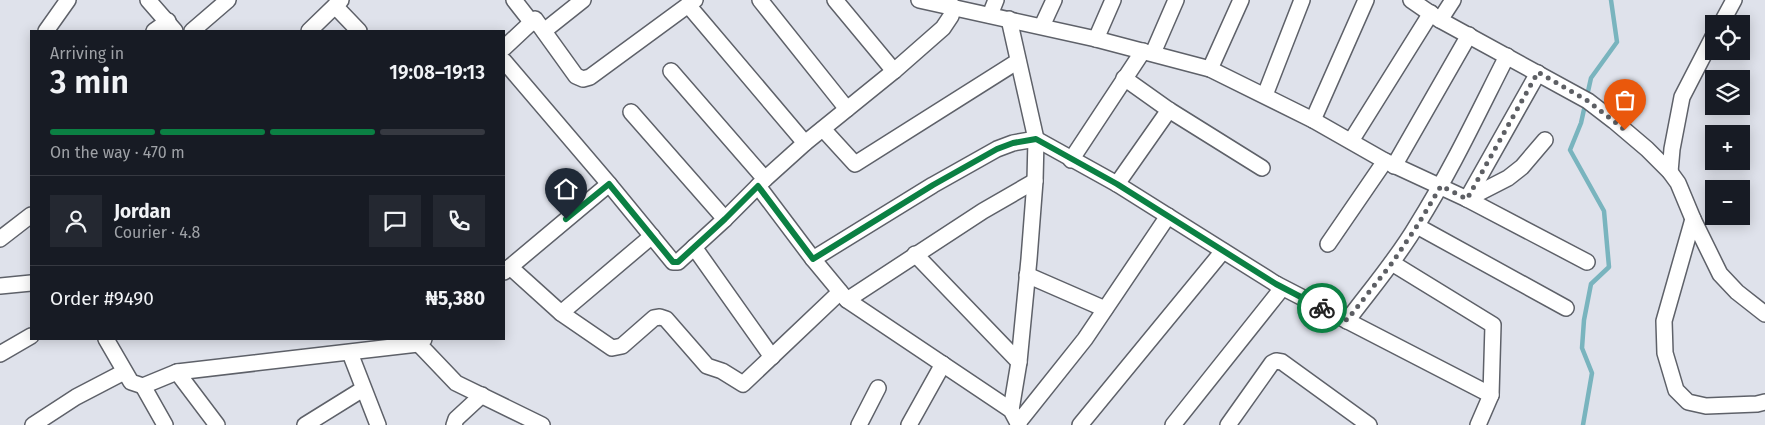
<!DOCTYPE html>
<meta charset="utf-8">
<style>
:root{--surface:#171b24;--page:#242831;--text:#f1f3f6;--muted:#9ea1a6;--line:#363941;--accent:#0b8043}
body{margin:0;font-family:"Fira Sans",sans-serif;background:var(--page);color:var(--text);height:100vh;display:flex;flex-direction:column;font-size:19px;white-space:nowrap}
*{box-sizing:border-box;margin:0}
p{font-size:16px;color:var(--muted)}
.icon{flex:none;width:28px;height:28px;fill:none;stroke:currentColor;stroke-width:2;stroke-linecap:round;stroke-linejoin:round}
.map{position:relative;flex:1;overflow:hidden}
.sheet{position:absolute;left:30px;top:30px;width:475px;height:310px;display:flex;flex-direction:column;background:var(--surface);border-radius:0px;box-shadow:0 2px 12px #0003}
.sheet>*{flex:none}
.fabs{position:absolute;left:1705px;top:15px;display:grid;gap:10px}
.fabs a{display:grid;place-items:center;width:45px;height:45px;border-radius:0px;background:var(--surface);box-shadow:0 2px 12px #0003;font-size:25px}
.pin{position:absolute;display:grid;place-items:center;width:42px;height:42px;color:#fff;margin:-51px -21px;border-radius:50% 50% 50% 0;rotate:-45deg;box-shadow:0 0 5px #0007}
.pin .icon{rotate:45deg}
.courier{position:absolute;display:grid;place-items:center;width:50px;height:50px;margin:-25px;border:4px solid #0b8043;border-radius:50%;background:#fff;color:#222;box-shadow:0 1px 6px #0007}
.head em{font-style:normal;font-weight:600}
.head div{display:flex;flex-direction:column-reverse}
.head{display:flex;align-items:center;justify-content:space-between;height:85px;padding:0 20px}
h1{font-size:32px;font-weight:600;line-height:38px}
.bar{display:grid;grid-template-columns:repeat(4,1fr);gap:8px 5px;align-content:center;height:60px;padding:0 20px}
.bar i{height:6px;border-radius:4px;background:var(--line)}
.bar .selected{background:var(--accent)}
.bar p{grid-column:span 4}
.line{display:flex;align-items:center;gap:12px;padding:0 20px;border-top:1px solid var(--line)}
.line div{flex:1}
.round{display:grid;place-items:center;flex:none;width:52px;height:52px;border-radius:0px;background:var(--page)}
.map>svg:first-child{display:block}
</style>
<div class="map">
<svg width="1765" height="425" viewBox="0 0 1765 425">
<rect width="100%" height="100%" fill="#dfe2eb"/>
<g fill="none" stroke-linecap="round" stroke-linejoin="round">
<path stroke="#79b4be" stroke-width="4.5" d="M 1583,425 L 1592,373 L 1582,348 L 1584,320 L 1591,284 L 1609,267 L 1604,211 L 1570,150 L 1581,123 L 1591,78 L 1617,42 L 1611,0"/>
<g stroke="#5e6169" stroke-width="18">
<g id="minor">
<path d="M 148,0 L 175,31"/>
<path d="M 514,0 L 532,23"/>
<path d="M 760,0 L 847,109"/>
<path d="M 835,0 L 894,71"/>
<path d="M 919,0 L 1096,39 L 1210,69 L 1313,120 L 1385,161 L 1467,199 L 1587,262"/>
<path d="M 1411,0 L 1440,20 L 1588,101 L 1614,121 L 1647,149 L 1670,172 L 1678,183 L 1693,219 L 1720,274 L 1737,292 L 1765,314"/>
<path d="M 688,5 L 805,143"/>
<path d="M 335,6 L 359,31"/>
<path d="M 990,15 L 996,0"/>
<path d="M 1009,19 L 1036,139 L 1035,181 L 1029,259 L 1019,362 L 1011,410"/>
<path d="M 1440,20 L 1453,0"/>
<path d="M 1721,24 L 1734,0"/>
<path d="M 1042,26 L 1054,0"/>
<path d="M 46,31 L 68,0"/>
<path d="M 154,31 L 168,21"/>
<path d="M 192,31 L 228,0"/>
<path d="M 309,31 L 341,0"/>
<path d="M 544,31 L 583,0"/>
<path d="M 1096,39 L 1113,0"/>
<path d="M 504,48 L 535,19 L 576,76 L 583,79 L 590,77 L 695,0"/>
<path d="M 1153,53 L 1176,0"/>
<path d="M 504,61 L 609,184 L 673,262 L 678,262 L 725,219 L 765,179 L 805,143 L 894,71 L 943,28 L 951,16 L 954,7"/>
<path d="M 1210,69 L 1241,0"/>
<path d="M 671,71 L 765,179"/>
<path d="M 1124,78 L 1169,110 L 1262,168"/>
<path d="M 1265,95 L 1302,0"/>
<path d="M 631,112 L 725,219"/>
<path d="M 1313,120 L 1366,0"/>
<path d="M 823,129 L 855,164 L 1018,61"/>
<path d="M 1351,141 L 1431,13"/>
<path d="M 1071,160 L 1143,51"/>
<path d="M 1394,166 L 1469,35"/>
<path d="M 1670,172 L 1672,149 L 1682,97 L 1714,35"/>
<path d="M 1117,184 L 1169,110"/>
<path d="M 758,186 L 813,259 L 847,300 L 1011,410 L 1019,425"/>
<path d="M 1467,199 L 1538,73"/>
<path d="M 1467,199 L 1508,178 L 1522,167 L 1545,140"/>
<path d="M 1693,219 L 1664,321 L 1665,353 L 1676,390 L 1688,402 L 1706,406 L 1757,404 L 1765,402"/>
<path d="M 1417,226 L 1566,308"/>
<path d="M 0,239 L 31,215"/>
<path d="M 1328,244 L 1385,161"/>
<path d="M 694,247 L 772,357"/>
<path d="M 915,254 L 1019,362"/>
<path d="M 813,259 L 933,185 L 997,149 L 1013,143 L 1036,139 L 1117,184 L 1276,284 L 1491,395"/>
<path d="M 1392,263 L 1493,325 L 1491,395 L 1478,425"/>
<path d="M 510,267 L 561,313 L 612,348 L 622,346 L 654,318 L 660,317 L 666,319 L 707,366 L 722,371 L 743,384 L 840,292"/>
<path d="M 504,272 L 609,184"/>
<path d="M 1027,275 L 1105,309"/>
<path d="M 0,286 L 31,283"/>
<path d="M 847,300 L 983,211 L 1035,181"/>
<path d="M 561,313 L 652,236"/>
<path d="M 1347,321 C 1371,289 1397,259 1417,225 C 1451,171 1478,113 1507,56"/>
<path d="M 106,339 L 131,382 L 143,386 L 177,372 L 418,344 L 424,339"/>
<path d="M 414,339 L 456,383 L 542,425"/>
<path d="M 350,353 L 378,425"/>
<path d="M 0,354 L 31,336"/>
<path d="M 177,372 L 217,425"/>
<path d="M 143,386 L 165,425"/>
<path d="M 1018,423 L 1085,339 L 1168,216"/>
<path d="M 33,425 L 76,397 L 124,372"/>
<path d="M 305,425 L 363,389"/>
<path d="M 454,425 L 456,419 L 482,395"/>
<path d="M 859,425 L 878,388"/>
<path d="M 909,425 L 943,364"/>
<path d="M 1080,425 L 1223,251"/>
<path d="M 1173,425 L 1279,292 L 1279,288 L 1276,284"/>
<path d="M 1228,425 L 1272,363 L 1276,361 L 1282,362 L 1369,425"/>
</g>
</g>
<use href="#minor" stroke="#fff" stroke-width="15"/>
</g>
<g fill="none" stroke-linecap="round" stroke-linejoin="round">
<path stroke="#5d5f64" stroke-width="5" stroke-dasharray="0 9" d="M 1322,308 L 1347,320 L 1392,263 L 1417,226 L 1441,186 L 1467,199 L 1538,72 L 1588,101 L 1625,130"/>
<path stroke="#0b8043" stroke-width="6" d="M 566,219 L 609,184 L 673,262 L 678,262 L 725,219 L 758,186 L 813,259 L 933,185 L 997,149 L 1013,143 L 1036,139 L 1117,184 L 1276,284 L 1322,308"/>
</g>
</svg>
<div class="fabs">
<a><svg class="icon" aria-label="locate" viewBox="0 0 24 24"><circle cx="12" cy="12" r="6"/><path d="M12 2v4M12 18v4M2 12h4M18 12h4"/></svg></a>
<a><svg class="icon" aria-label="layers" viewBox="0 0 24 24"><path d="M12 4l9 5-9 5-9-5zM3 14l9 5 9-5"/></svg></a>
<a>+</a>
<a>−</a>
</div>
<div class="pin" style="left:1625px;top:130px;background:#ea580c"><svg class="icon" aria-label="bag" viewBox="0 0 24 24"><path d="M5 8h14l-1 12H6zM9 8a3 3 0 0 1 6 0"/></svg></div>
<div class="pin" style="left:566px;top:219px;background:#1f2937"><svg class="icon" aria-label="home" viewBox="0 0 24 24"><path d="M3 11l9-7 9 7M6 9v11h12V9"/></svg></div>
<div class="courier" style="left:1322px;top:308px"><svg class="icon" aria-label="bike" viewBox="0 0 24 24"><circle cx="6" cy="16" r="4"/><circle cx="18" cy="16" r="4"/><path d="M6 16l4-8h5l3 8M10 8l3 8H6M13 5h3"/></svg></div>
<section class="sheet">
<div class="head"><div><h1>3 min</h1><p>Arriving in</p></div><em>19:08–19:13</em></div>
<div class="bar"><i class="selected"></i><i class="selected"></i><i class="selected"></i><i></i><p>On the way · 470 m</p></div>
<div class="line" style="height:90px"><a class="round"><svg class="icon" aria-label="person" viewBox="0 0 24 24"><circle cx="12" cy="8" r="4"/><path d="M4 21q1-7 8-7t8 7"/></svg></a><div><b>Jordan</b><p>Courier · 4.8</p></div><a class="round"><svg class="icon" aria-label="chat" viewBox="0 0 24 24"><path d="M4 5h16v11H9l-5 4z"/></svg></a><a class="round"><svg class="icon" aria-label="phone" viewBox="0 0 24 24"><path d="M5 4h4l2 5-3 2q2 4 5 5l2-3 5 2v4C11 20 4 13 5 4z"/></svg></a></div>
<div class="line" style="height:65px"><div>Order #9490</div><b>₦5,380</b></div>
</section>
</div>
